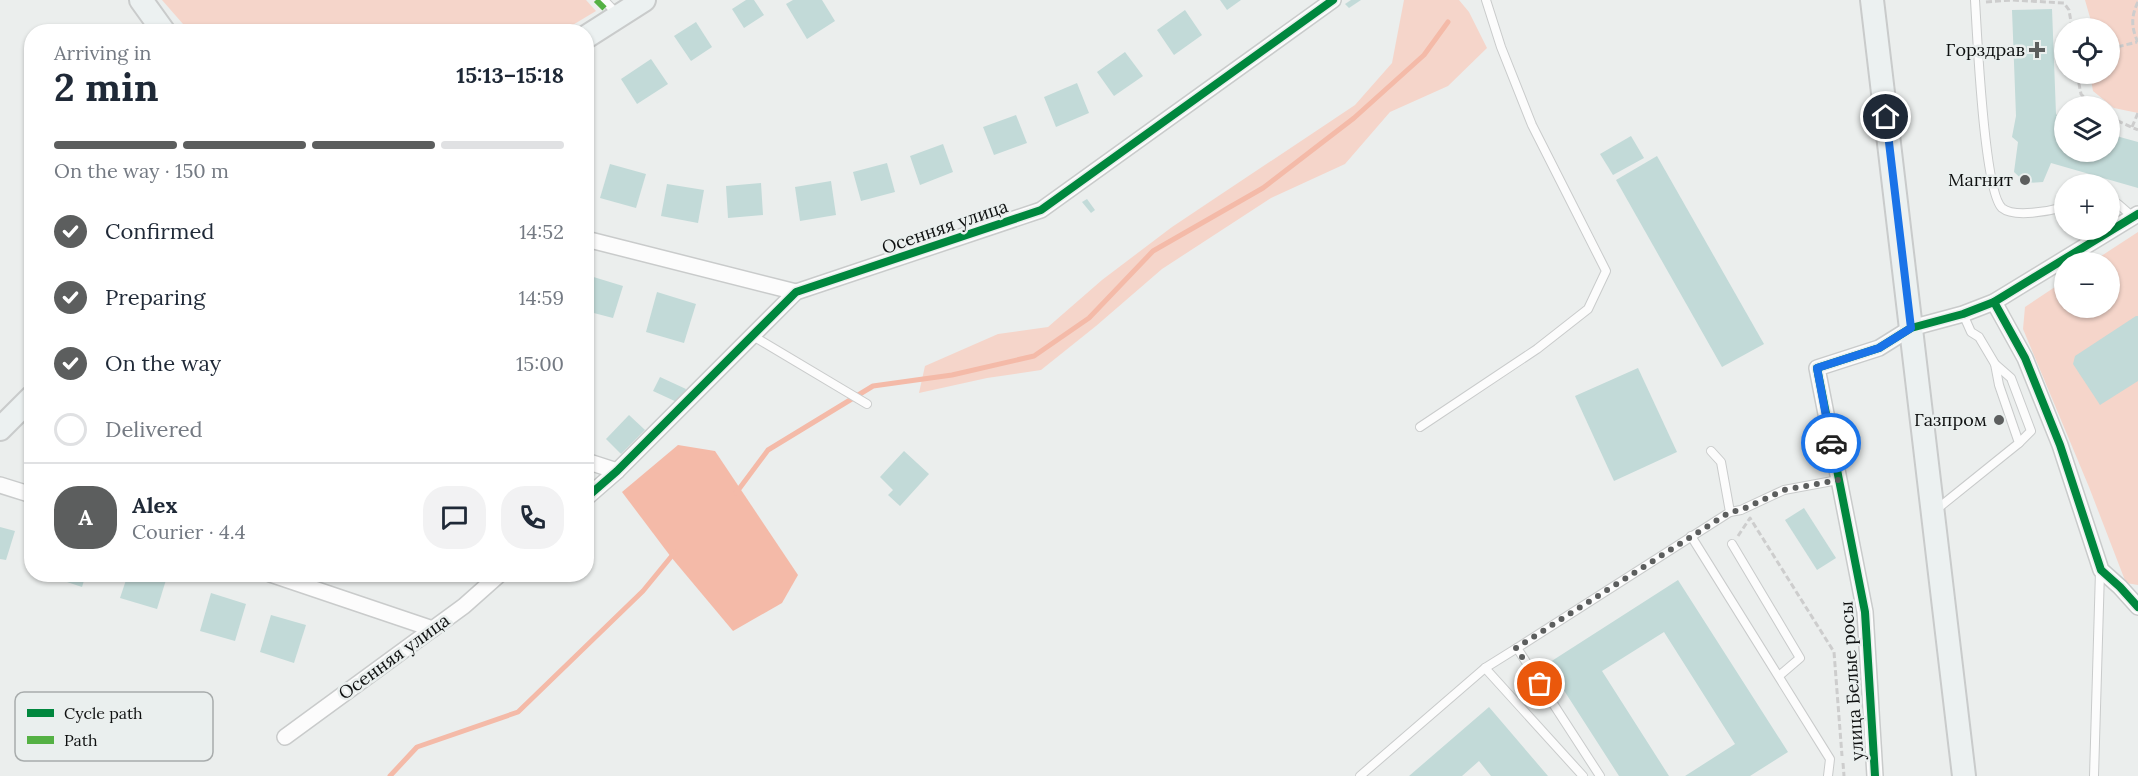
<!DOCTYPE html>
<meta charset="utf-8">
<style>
:root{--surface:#fff;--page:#f2f2f3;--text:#1f2937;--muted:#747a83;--line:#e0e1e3;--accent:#5c5e5e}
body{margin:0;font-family:Lora,serif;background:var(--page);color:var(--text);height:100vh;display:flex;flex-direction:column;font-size:22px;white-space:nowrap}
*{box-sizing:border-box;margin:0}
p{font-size:20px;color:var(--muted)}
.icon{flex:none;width:33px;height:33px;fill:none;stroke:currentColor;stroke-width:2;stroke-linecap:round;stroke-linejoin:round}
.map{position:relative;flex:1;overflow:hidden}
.details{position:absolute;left:24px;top:24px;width:570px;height:558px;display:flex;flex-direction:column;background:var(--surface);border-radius:24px;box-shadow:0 2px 4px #0004}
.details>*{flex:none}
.fabs{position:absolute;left:2054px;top:18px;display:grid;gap:12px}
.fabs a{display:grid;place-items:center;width:66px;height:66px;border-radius:50%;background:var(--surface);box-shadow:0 2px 4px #0004;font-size:30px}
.pin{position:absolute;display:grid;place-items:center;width:51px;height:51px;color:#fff;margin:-26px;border:3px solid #fff;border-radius:50%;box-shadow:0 2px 6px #0007}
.courier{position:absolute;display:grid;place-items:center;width:60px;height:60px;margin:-30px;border:4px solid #1a73e8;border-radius:50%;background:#fff;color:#222;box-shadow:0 2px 8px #0007}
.summary em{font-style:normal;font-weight:700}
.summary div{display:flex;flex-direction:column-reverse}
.summary{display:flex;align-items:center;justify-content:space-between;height:102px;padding:0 30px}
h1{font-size:39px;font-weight:700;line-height:45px}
.bar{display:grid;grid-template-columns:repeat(4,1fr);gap:9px 6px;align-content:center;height:72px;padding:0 30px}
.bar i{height:8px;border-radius:4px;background:var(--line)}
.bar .current{background:var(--accent)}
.bar p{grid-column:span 4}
.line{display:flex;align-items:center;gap:15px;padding:0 30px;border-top:2px solid var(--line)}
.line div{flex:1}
.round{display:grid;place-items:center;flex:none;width:63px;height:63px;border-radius:24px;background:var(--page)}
ol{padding:0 30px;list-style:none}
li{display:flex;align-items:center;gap:18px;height:66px}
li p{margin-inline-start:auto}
li .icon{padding:6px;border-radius:50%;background:var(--accent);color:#fff;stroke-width:4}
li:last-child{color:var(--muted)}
li i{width:33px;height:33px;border:3px solid var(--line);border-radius:50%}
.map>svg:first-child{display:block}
</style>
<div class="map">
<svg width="2138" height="776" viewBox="0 0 2138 776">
<rect width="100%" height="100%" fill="#ebeeed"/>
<g fill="#f5d5ca">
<path d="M 162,0 L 586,0 L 596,11 L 561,32 L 190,32 Z"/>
<path d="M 1404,0 L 1459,0 L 1469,12 L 1487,48 L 1448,86 L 1390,112 L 1345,164 L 1271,198 L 1162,269 L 1096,326 L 1041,370 L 987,378 L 919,393 L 925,366 L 998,334 L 1048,327 L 1102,280 L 1172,227 L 1355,105 L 1392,63 Z"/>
<path d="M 2085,0 L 2138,0 L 2138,113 L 2114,108 L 2093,91 L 2090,74 L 2109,74 L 2109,28 L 2093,28 Z"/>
<path d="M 2138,232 L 2138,585 L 2126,583 L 2089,487 L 2023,329 L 2025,307 L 2064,281 L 2064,308 L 2109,308 L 2109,262 L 2092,262 Z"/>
</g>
<path fill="#f4baa8" d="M 678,445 L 715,451 L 798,575 L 782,603 L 733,631 L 671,557 L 622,492 Z"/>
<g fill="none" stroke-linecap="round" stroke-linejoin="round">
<g stroke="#f4baa8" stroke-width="5">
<path d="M 736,493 L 768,450 L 873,386 L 952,375 L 1034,356 L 1089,318 L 1153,251 L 1263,188 L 1354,118 L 1424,55 L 1448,22"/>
<path d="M 390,776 L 417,747 L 518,712 L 643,591 L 675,552"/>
</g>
</g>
<g fill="#c2dad8">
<path d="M 746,0 L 754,0 L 764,15 L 744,28 L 732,9 Z"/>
<path d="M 793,0 L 822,0 L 835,21 L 807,39 L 786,4 Z"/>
<path d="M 1220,0 L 1241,0 L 1227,10 Z"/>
<path d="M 1351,0 L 1361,0 L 1349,8 L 1345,4 Z"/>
<path d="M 2052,9 L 2056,114 L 2064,121 L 2064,152 L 2109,152 L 2109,134 L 2138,142 L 2138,188 L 2051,163 L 2043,182 L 2026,183 L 2014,172 L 2018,142 L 2012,137 L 2016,116 L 2012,10 Z"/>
<path d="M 1185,10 L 1202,35 L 1174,55 L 1157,30 Z"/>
<path d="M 696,22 L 712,47 L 691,61 L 674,36 Z"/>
<path d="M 1125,52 L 1143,76 L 1114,96 L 1097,72 Z"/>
<path d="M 651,59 L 668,84 L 637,104 L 621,79 Z"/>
<path d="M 1077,83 L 1089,113 L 1056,127 L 1044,97 Z"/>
<path d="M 1016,115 L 1027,143 L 994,155 L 983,127 Z"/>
<path d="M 1631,136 L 1644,158 L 1613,175 L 1600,154 Z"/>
<path d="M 943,144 L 953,172 L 920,185 L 910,156 Z"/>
<path d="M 1657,156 L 1764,344 L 1722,367 L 1616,180 Z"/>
<path d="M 887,163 L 895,192 L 861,201 L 853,172 Z"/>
<path d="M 610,164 L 646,174 L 636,208 L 600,198 Z"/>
<path d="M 831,181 L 836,215 L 800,221 L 795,187 Z"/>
<path d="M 761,183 L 763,215 L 728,218 L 726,186 Z"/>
<path d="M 667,184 L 704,190 L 698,223 L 661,216 Z"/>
<path d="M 1087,199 L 1095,210 L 1091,213 L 1082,202 Z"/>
<path d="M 587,275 L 623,286 L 613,318 L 586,311 Z"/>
<path d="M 657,292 L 696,304 L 684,343 L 646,332 Z"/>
<path d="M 2136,316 L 2138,316 L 2138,381 L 2100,405 L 2073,364 L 2075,356 Z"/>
<path d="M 1638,368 L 1677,452 L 1614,481 L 1575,396 Z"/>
<path d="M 660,377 L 686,389 L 679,403 L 653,391 Z"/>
<path d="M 629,415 L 645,430 L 621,454 L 606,439 Z"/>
<path d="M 904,451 L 929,474 L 900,506 L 888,495 L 893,490 L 880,477 Z"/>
<path d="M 1804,508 L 1836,558 L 1817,570 L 1785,520 Z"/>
<path d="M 0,527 L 15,531 L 6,560 L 0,559 Z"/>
<path d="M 43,574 L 86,574 L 82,587 Z"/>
<path d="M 128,574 L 148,574 L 166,580 L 157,609 L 120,598 Z"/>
<path d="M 1678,580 L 1788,752 L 1750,776 L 1685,776 L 1735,744 L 1664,632 L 1602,671 L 1669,776 L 1619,776 L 1547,664 Z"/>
<path d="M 211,593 L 246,604 L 235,641 L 200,631 Z"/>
<path d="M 271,615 L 306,625 L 294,663 L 260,652 Z"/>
<path d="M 1489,707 L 1548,776 L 1491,776 L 1479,761 L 1462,776 L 1409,776 Z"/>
</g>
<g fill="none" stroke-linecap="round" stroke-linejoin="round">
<g stroke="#c9cbcb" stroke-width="10">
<g id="lane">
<path d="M 604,0 L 618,15"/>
<path d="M 1975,0 C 1977,32 1984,192 2002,208 C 2014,218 2050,211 2064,207"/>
<path d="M 2109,199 L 2118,204 L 2133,217"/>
<path d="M 753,336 L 867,404"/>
<path d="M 1995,364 L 2011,378 L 2031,431 L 2019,443"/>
<path d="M 1420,427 L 1537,349 L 1588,309 L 1606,271 L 1532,125 L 1501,47 L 1486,0"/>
<path d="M 1937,509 L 2019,443 L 1999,385 L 1995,364 L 1979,337 L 1971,332 L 1963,314"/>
<path d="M 1730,512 L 1741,510 L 1784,490 L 1838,480"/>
<path d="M 1691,536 L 1830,759 L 1828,776"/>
<path d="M 1732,544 L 1800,658 L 1779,676"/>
<path d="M 1485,668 L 1583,776"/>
<path d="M 1360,776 L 1485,668 L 1517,648"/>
<path d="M 1600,776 L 1517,648 L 1730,512 L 1721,462 L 1711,451"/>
<path d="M 2094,776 L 2100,571"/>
</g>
</g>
<g stroke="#c9cbcb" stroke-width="18">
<g id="street">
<path d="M 586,239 L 796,292"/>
<path d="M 1994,302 L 2025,358 L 2060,445 L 2101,570 L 2120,587 L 2138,607"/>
<path d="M 586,461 L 617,471"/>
<path d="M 0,485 L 32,495"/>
<path d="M 586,498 L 617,471 L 796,292 L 1041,210 L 1333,0"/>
<path d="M 270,574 L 433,629"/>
<path d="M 285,737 L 464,606 L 500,574"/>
<path d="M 1875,776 L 1865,612 L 1817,368 L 1879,348 L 1911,328 L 1963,314 L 1994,302 L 2138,214"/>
</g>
</g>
<g stroke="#c9cbcb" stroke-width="26">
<g id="secondary">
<path d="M 141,0 L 164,32"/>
<path d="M 1872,0 L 1964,776"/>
<path d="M 586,37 L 644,0"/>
<path d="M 0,429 L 32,397"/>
</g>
</g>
<g stroke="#cdcdcd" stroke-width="3" stroke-dasharray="6 3" stroke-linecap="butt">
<path d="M 1986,2 L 2012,0 L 2064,3 L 2069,10 L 2072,28"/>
<path d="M 2138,2 C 2131,16 2131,28 2138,42"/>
<path d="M 2109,49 L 2137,42"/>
<path d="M 2077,74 L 2081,94 L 2092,106"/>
<path d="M 2109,117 L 2138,130"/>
<path d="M 2132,127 L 2138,113"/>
<path d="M 1738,536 L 1750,518 L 1834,652 L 1842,756"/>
<path d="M 1843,763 L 1844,776"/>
</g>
<use href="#lane" stroke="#fcfcfc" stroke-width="8"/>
<use href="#street" stroke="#fcfcfc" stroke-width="15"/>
<use href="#secondary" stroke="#ecf1f1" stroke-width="22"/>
<path stroke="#54b144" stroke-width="6" stroke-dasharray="12 6" stroke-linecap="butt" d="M 596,0 L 607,11"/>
<g stroke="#eaefee" stroke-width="11">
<g id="cycleway">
<path d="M 1994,302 L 2025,358 L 2060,445 L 2101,570 L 2120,587 L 2138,607"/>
<path d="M 586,498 L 617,471 L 796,292 L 1041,210 L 1333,0"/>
<path d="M 1875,776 L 1865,612 L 1817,368 L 1879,348 L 1911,328 L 1963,314 L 1994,302 L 2138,214"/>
</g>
</g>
<use href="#cycleway" stroke="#00873e" stroke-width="8"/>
</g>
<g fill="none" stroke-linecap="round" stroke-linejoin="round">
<path stroke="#5c5e5e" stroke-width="6" stroke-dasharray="0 10.8" d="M 1540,684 L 1516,648 L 1730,512 L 1741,510 L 1784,490 L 1838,480 L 1831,443"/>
<path stroke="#1a73e8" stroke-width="8" d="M 1831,443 L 1817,368 L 1879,348 L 1911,328 L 1886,117"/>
</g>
<g fill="#5c5e5e" stroke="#eaefee" stroke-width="2">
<path d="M2034 41h6v6h6v6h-6v6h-6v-6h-6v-6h6z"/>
<circle cx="2025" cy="180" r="6"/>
<circle cx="1999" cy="420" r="6"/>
</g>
<g text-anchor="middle" stroke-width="5" stroke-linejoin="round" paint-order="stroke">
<g font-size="18" fill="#0f1111" stroke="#eaefee" text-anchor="end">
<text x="2025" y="56">Горздрав</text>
<text x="2013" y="186">Магнит</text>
<text x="1987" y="426">Газпром</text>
</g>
<g font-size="18" fill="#0f1111" stroke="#eaefee">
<text transform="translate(945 227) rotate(-19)" y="6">Осенняя улица</text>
<text transform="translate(394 657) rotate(-36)" y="6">Осенняя улица</text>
<text transform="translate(1852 681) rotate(-94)" y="6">улица Белые росы</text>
</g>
</g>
<rect x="15" y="692" width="198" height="69" rx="9" fill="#eaefee" stroke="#a8acac" stroke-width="1.5"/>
<rect x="27" y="709" width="27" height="8" fill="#00873e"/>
<rect x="27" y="736" width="27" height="8" fill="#54b144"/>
<g font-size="16" fill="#0f1111">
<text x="64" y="719">Cycle path</text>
<text x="64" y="746">Path</text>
</g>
</svg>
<div class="fabs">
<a><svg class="icon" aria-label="locate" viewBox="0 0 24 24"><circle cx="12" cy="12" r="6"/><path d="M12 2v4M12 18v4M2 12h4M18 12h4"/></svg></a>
<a><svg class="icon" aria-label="layers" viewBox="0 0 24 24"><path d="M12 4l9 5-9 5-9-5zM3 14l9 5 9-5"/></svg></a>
<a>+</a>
<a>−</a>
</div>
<div class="pin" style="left:1540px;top:684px;background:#ea580c"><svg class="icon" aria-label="bag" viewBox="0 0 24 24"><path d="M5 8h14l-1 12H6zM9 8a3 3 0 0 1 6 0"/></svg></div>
<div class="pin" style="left:1886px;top:117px;background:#1f2937"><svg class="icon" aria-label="home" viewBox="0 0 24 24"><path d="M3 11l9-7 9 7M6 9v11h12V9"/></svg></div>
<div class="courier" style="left:1831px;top:443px"><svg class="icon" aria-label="car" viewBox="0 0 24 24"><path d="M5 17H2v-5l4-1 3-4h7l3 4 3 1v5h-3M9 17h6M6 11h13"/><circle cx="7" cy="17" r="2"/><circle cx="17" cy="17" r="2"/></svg></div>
<section class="details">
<div class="summary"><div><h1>2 min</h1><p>Arriving in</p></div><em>15:13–15:18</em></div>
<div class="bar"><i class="current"></i><i class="current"></i><i class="current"></i><i></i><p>On the way · 150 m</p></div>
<ol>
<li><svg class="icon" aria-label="check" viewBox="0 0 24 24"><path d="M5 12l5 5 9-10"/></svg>Confirmed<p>14:52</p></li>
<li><svg class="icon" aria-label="check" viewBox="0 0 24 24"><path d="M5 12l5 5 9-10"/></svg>Preparing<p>14:59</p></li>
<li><svg class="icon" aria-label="check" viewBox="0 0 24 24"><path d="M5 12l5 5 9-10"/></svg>On the way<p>15:00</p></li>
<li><i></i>Delivered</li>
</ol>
<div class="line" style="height:108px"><b class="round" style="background:var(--accent);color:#fff">A</b><div><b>Alex</b><p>Courier · 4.4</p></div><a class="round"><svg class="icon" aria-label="chat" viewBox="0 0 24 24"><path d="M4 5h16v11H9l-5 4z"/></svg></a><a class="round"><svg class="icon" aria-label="phone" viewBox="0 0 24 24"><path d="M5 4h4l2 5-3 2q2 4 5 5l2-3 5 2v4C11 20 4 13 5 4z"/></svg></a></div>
</section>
</div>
